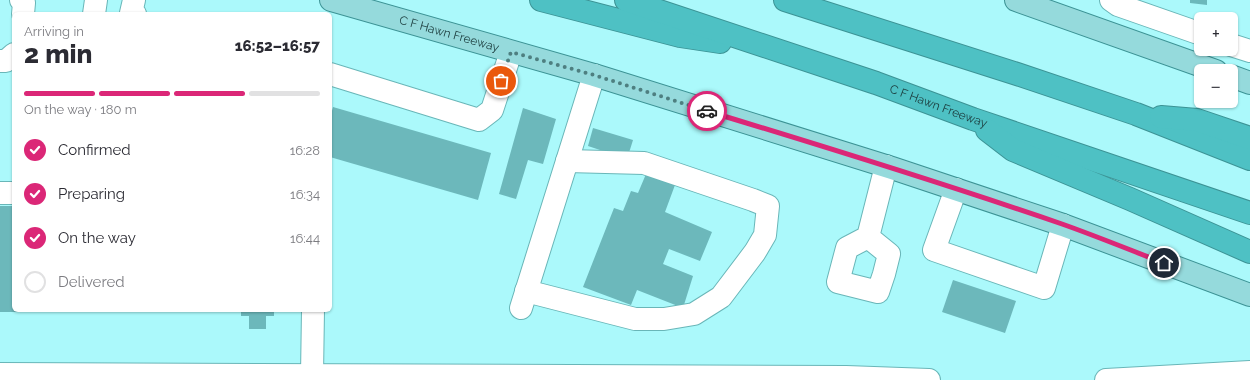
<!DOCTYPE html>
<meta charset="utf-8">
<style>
:root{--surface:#fff;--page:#f2f2f3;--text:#2b2b33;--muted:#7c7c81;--line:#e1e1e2;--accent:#db2777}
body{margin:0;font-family:Raleway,sans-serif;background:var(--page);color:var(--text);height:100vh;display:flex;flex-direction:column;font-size:15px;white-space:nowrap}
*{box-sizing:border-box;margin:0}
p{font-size:13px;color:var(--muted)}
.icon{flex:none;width:22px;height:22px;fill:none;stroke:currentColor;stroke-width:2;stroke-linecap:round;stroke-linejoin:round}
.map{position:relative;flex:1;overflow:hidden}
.sheet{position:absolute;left:12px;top:12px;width:320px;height:300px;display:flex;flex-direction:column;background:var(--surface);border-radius:6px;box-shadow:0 1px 3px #0004}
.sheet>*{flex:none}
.tools{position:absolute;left:1194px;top:12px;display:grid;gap:8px}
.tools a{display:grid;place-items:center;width:44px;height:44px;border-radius:6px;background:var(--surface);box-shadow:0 1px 3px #0004;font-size:20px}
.pin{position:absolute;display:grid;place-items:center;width:34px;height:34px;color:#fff;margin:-17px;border:2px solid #fff;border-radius:50%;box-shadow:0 1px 4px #0007}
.courier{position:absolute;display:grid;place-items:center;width:40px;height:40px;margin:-20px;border:3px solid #db2777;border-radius:50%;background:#fff;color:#222;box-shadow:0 1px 5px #0007}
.overview em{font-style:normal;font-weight:800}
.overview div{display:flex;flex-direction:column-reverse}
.overview{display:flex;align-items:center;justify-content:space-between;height:68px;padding:0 12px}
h1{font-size:26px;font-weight:800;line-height:30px}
.bar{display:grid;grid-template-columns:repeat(4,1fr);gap:6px 4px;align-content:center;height:48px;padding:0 12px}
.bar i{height:5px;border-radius:3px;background:var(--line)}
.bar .current{background:var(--accent)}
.bar p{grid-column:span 4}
ol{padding:0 12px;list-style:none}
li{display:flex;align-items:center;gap:12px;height:44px}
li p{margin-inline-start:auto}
li .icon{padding:4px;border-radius:50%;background:var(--accent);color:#fff;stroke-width:4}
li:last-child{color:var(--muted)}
li i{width:22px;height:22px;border:2px solid var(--line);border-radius:50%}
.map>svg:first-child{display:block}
</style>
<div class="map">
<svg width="1250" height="380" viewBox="0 0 1250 380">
<rect width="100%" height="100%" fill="#abf9fb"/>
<g fill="#6cb8bb">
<path d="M 1190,0 L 1207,0 L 1207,5 L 1190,3 Z"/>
<path d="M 333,107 L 491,153 L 478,200 L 330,157 L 330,118 Z"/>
<path d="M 523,108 L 556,119 L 543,164 L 528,160 L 516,199 L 499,194 Z"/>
<path d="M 593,128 L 633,140 L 627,159 L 588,146 Z"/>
<path d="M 646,174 L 675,185 L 665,212 L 712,232 L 700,261 L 669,249 L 663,264 L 693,276 L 683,308 L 637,290 L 631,305 L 583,287 L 614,208 L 623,211 L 631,191 L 638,193 Z"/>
<path d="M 0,206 L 14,206 L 14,310 L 35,310 L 35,312 L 0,312 Z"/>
<path d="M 953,280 L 1016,301 L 1005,333 L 942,312 Z"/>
<path d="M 241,310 L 274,310 L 274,316 L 266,316 L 266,329 L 249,329 L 249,316 L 241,316 Z"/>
</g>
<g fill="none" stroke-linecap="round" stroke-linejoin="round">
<g stroke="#69b6b8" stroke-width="24">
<g id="minor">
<path d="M 21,0 L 24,3 L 23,14"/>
<path d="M 134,0 L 131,13 L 135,14"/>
<path d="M 1111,0 L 1118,5 L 1201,34"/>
<path d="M 94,14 L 96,0"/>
<path d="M 1231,45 L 1250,51"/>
<path d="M 0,61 L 6,61 L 14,54"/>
<path d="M 330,74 L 479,120 L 492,110 L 511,52"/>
<path d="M 956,189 L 934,250 L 1044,288 L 1063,225"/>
<path d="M 0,193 L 14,193"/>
<path d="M 868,237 L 889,254 L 884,274 L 878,292 L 838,282 L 847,248 L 868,237 L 886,166"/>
<path d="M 526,291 L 635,319 L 664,319 L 694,314 L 721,297 L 755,252 L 765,235 L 768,206 L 753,200 L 644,163 L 567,161"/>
<path d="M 521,308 L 594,75"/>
<path d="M 0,374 L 846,377 L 929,380"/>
<path d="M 312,375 L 313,310"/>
<path d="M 1106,380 L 1250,372"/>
</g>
</g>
<g stroke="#3c9395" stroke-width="24">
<g id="major">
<path id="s1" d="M 331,0 L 594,75 L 892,168 L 1063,225 L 1250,295"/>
<path d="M 1016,0 L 1216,71"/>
<path d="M 1231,76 L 1250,83"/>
</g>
</g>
<g stroke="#3c9395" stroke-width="24">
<g id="highway">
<path d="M 541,0 L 680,36 L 720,42"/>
<path id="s2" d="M 626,0 L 876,83 L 973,119 L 1250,213"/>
<path d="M 785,0 L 1017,74 L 1136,114 L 1250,159"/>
<path d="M 1161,117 L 1197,120 L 1250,138"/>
<path d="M 987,130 L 1013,150 L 1130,199 L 1250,252"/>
</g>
</g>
<use href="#minor" stroke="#fff" stroke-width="22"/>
<use href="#major" stroke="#95dadc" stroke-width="22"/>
<use href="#highway" stroke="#4ec1c4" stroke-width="22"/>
</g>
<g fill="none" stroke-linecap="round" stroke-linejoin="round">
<path stroke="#4e7f80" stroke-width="4" stroke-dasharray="0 7.2" d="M 501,81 L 511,52 L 594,75 L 707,111"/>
<path stroke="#db2777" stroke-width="5" d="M 707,111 C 826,147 945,184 1062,224 C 1096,236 1130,250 1164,263"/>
</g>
<g text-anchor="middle" stroke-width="3.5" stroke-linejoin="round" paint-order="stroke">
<g font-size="12" fill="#1c3d3e" stroke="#e0fdfe">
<text dy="4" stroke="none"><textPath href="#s1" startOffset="123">C F Hawn Freeway</textPath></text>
<text dy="4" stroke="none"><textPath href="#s2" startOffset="330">C F Hawn Freeway</textPath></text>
</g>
</g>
</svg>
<div class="tools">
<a>+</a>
<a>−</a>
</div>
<div class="pin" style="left:501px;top:81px;background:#ea580c"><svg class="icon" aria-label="bag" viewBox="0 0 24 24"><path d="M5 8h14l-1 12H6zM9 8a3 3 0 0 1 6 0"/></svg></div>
<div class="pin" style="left:1164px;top:263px;background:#1f2937"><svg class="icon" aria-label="home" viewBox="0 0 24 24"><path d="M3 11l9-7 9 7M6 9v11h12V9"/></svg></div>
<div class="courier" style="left:707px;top:111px"><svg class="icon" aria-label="car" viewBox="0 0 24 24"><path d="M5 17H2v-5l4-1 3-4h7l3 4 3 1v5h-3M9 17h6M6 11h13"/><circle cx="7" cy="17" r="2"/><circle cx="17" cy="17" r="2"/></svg></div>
<section class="sheet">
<div class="overview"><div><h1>2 min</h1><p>Arriving in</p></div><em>16:52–16:57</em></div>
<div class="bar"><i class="current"></i><i class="current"></i><i class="current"></i><i></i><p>On the way · 180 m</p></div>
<ol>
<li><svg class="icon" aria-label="check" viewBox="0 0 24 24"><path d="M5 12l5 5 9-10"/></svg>Confirmed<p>16:28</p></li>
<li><svg class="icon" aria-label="check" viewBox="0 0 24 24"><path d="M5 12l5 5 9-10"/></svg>Preparing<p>16:34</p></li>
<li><svg class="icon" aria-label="check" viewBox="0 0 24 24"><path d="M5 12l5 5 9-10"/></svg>On the way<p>16:44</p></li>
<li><i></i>Delivered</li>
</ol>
</section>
</div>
